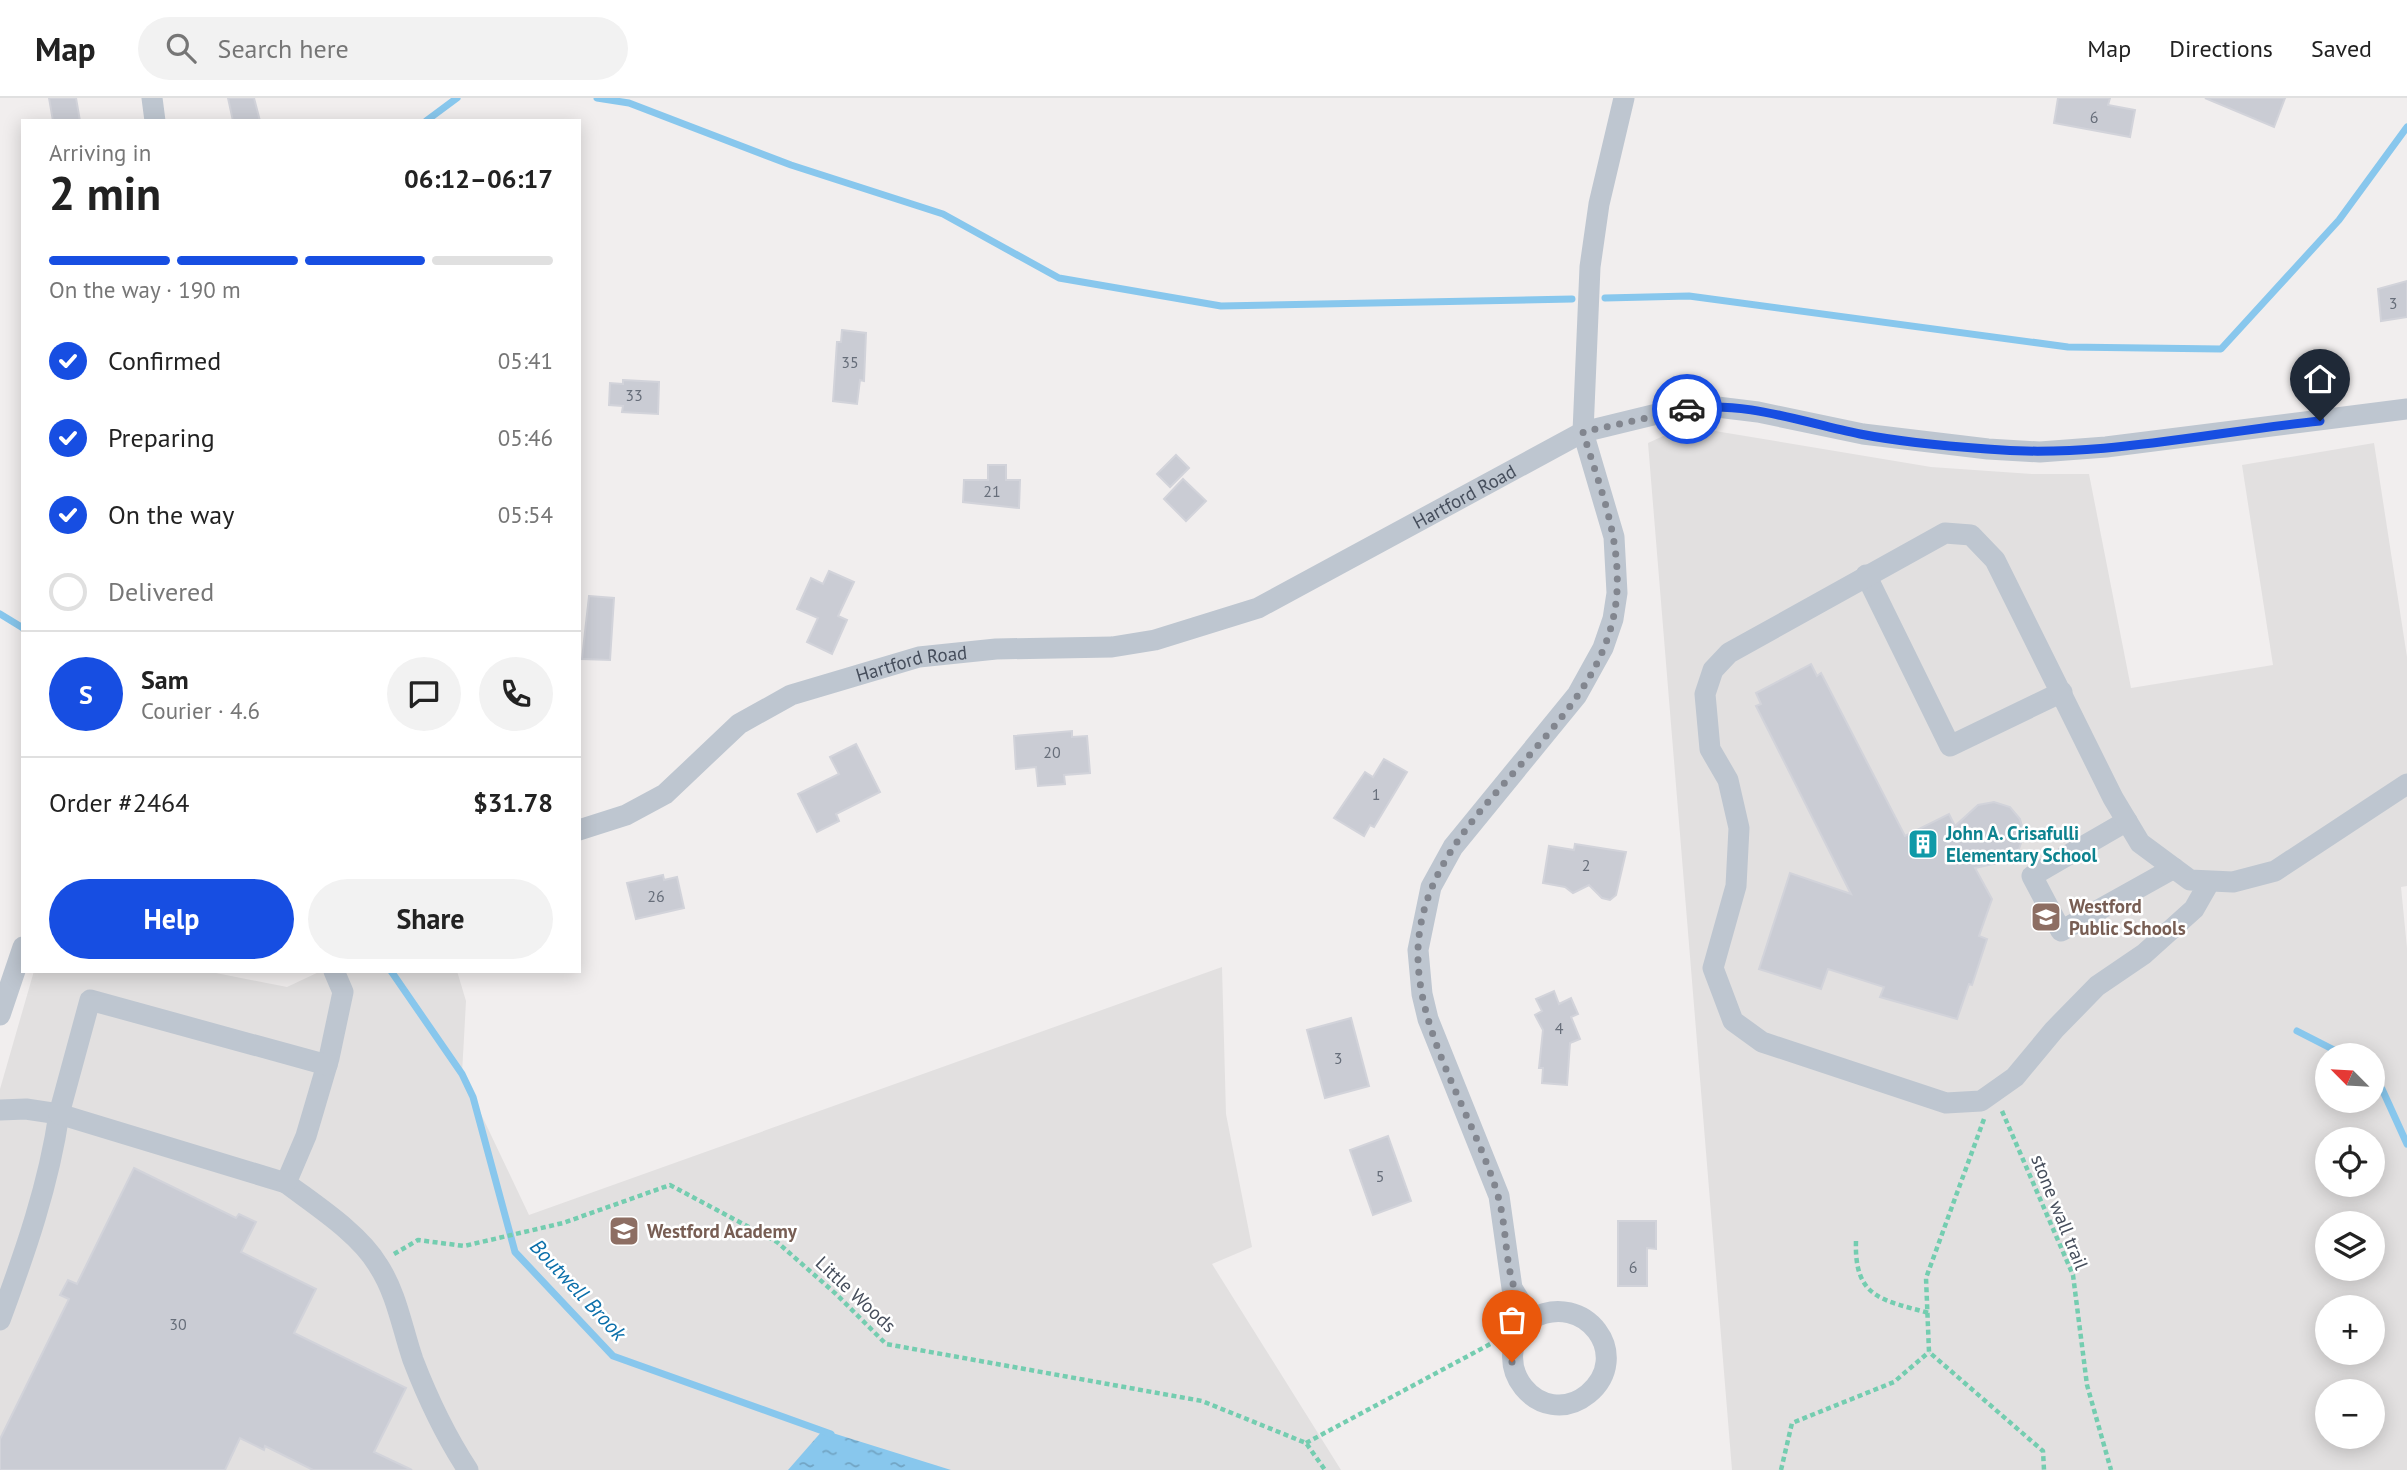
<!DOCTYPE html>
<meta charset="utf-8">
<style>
:root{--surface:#fff;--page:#f2f2f2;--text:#222;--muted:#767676;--line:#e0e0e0;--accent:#174ee2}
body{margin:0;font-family:"PT Sans",sans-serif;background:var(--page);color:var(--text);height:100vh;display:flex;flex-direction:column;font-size:26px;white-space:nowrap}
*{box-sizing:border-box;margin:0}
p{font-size:23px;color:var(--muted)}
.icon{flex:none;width:38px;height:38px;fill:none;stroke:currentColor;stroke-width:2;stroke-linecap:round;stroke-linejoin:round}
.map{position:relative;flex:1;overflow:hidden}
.side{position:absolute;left:21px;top:21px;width:560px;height:854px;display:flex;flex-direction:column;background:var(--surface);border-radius:0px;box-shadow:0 4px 18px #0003}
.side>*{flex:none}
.needle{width:46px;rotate:294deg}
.tools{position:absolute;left:2315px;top:945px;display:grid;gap:14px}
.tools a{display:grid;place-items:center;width:70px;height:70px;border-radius:50%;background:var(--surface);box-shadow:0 4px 18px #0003;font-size:35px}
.pin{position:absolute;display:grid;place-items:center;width:60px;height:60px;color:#fff;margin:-72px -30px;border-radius:50% 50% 50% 0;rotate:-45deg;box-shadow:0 0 7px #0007}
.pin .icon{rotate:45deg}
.courier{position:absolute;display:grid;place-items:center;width:70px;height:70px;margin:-35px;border:5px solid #174ee2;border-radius:50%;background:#fff;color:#222;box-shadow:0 2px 9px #0007}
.headline em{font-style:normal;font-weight:800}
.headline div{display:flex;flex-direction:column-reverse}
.headline{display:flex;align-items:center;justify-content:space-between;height:119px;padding:0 28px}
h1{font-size:46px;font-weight:800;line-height:52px}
.bar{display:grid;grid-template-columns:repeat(4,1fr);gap:10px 7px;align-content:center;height:84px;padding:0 28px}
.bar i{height:9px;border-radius:5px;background:var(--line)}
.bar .on{background:var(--accent)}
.bar p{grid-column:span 4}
.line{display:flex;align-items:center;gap:18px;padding:0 28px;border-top:2px solid var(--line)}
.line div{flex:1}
.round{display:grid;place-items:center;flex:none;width:74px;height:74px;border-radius:37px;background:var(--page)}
ol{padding:0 28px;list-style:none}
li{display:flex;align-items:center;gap:21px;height:77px}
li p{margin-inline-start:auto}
li .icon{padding:7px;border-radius:50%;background:var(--accent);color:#fff;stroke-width:4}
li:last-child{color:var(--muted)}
li i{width:38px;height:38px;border:4px solid var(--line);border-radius:50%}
.cta{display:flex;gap:14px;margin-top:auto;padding:14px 28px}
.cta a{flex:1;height:80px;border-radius:42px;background:var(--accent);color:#fff;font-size:28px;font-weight:800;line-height:80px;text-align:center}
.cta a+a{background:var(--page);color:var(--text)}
header{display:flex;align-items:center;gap:42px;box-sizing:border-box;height:98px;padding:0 35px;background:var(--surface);border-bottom:2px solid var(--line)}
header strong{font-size:33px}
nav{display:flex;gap:38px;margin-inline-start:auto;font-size:24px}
.search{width:490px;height:63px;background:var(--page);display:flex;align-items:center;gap:18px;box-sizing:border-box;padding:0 24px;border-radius:38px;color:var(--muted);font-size:26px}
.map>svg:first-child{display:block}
</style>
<header>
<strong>Map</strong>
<div class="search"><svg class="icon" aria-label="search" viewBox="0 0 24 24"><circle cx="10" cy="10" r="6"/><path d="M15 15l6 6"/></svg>Search here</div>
<nav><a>Map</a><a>Directions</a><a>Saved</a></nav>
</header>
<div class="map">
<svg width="2407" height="1372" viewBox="0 0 2407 1372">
<defs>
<pattern id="water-ripples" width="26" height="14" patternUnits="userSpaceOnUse" patternTransform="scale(1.75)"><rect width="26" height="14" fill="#88c7ed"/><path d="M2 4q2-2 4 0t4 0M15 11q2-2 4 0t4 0" fill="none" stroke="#71a4c3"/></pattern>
</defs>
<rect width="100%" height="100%" fill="#f1eeee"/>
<g fill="#e2e0e0" fill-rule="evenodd">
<path d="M 1685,328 L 1931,369 L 2032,376 L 2089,376 L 2131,590 L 2273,567 L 2242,367 L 2374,345 L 2407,559 L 2407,788 L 2401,789 L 2407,850 L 2407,1372 L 1732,1372 L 1648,345 ZM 2328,957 L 2373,957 L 2373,1003 L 2328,1003 ZM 2328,1041 L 2373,1041 L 2373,1087 L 2328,1087 ZM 2328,1125 L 2373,1125 L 2373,1171 L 2328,1171 ZM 2328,1209 L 2373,1209 L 2373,1255 L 2328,1255 ZM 2328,1293 L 2373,1293 L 2373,1339 L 2328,1339 Z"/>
<path d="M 1222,869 L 1226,1016 L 1252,1149 L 1212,1166 L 1341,1372 L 0,1372 L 0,991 L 34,873 L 206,873 L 287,889 L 321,873 L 457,873 L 466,903 L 462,976 L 529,1117 Z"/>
</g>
<path fill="url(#water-ripples)" d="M 823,1332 L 951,1372 L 788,1372 Z"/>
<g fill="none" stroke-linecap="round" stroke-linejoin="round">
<g stroke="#88c7ed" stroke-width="7">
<path d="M 597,0 L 629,5 L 791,67 L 943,116 L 1059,180 L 1221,208 L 1572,201"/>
<path d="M 426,23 L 457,0"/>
<path d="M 1605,200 L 1689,198 L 2068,249 L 2221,251 L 2339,122 L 2407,29"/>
<path d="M 0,516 L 23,530"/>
<path d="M 391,873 L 462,976 L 473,999 L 515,1154 L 613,1258 L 831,1336"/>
<path d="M 2297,933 L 2344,957"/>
<path d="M 2373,983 L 2382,991 L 2407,1046"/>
</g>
</g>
<g fill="#caccd4" stroke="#d2d3da" stroke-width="2">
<path d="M 49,0 L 76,0 L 80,23 L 53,23 Z"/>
<path d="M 228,0 L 254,0 L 260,23 L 233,23 Z"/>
<path d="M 2058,0 L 2110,0 L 2108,7 L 2135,12 L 2130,39 L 2054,25 Z"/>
<path d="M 2205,0 L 2285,0 L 2274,29 Z"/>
<path d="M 2407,183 L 2407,219 L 2381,223 L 2378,191 Z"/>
<path d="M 842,232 L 866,235 L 864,283 L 860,282 L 857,306 L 833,303 L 837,244 L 841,244 Z"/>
<path d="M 623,282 L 659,284 L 658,316 L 622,314 L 623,308 L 609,307 L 610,285 L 623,286 Z"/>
<path d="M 1176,357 L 1189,370 L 1170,389 L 1157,376 Z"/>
<path d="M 988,367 L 1006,367 L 1006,382 L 1020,382 L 1019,410 L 963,404 L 964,382 L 988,382 Z"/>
<path d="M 1183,381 L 1206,403 L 1186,423 L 1164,401 Z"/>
<path d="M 829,473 L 854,484 L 838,518 L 847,522 L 832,556 L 807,544 L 818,520 L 797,511 L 811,480 L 823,486 Z"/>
<path d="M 589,498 L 614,500 L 610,562 L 582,561 Z"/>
<path d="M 1811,566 L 1817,578 L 1821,575 L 1905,738 L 1949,716 L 1955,728 L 1978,707 L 1994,704 L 2010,709 L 2020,721 L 2024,736 L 2019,751 L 2006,763 L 1975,770 L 1992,801 L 1979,838 L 1987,841 L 1972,887 L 1969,886 L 1957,921 L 1880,899 L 1884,889 L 1828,871 L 1821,891 L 1759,871 L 1790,775 L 1851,796 L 1756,608 L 1761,606 L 1756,595 Z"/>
<path d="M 1072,633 L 1072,639 L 1087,638 L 1090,675 L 1064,677 L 1065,686 L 1038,688 L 1036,669 L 1016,671 L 1014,638 Z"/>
<path d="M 856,646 L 880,694 L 836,716 L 839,723 L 817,734 L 798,696 L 839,676 L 830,659 Z"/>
<path d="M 1384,661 L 1407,674 L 1374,729 L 1370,727 L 1364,738 L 1334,720 L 1365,674 L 1373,679 Z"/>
<path d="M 1575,746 L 1626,754 L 1616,797 L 1610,802 L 1602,800 L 1589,787 L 1573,795 L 1565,789 L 1543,785 L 1549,748 L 1574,752 Z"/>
<path d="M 663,777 L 664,782 L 677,779 L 684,810 L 636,821 L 627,785 Z"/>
<path d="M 1554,893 L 1559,906 L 1571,900 L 1578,916 L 1571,919 L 1580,941 L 1570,945 L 1567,987 L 1542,985 L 1543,970 L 1539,970 L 1543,932 L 1535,917 L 1542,913 L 1536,901 Z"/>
<path d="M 1351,920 L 1369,988 L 1325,1000 L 1307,932 Z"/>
<path d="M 1388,1038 L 1411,1103 L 1373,1117 L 1350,1052 Z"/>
<path d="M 134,1070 L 236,1120 L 239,1116 L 256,1124 L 241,1154 L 316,1191 L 294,1235 L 406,1290 L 374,1354 L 412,1372 L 313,1372 L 265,1348 L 264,1352 L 240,1340 L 225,1372 L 0,1372 L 0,1341 L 69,1201 L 60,1197 L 68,1182 L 77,1186 Z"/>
<path d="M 1618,1123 L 1656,1123 L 1656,1151 L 1647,1150 L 1647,1188 L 1618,1188 Z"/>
</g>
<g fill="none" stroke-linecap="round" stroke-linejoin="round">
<g stroke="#74cdb0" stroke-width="4.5" stroke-dasharray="5 3.5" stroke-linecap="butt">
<path d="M 2002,1013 L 2073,1177 L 2087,1287 L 2111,1372"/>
<path d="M 1984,1021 L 1926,1180 L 1929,1254 L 2043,1353 L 2044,1372"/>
<path d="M 1856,1143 C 1854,1200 1882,1202 1929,1215"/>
<path d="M 394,1156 L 418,1142 L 464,1148 L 563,1125 L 670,1087 L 777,1144 L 836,1196 L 886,1246 L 1202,1303 L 1306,1345 L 1325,1372"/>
<path d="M 1306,1345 L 1494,1244"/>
<path d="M 1781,1372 L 1792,1325 L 1894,1284 L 1929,1254"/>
</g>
<g stroke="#bec6d0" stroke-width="21">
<path d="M 152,0 L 155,23"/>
<path d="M 1866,477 L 1950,648 L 2062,594"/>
<path d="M 2127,723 L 2032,778 L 2061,833 L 2174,770"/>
<path id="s1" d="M 579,732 L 626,717 L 665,696 L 739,626 L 791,597 L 919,559 L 996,551 L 1112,549 L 1155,542 L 1258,510 L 1583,334 L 1661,315 L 1709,308 L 1758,314 L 1863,336 L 1988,351 L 2040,354 L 2106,349 L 2407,311"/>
<path d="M 2210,783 L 2194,811 L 2144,856 L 2097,888 L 2054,932 L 2015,979 L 1981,1003 L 1946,1005 L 1762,944 L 1733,923 L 1713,870 L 1736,788 L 1739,730 L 1728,682 L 1710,651 L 1705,596 L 1713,572 L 1729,555 L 1945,435 L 1971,437 L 1995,462 L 2113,700 L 2140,745 L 2190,782 L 2233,784 L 2275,773 L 2407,686"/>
<path d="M 334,873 L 343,894 L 329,960 L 306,1038 L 286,1085 C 315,1107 359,1135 378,1167 C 397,1196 402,1230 413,1262 C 428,1301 445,1337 468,1372"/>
<path d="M 0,917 L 23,849"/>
<path d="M 0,1012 L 26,1011 L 59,1016 C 49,1086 25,1155 0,1222"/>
<path d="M 286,1085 L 59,1016 L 90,902 L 327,967"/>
<path d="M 1531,1221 C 1585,1191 1634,1258 1588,1296 C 1541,1334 1482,1265 1531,1221 L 1512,1190 L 1499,1098 L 1428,921 L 1422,896 L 1418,852 L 1431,789 L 1453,749 L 1577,597 L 1603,550 L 1613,521 L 1617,495 L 1614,439 L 1583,334 L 1590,169 L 1599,106 L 1624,0"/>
</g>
</g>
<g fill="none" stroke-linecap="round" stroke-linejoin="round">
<path stroke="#82868f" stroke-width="7" stroke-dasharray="0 12.6" d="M 1512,1264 L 1518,1235 L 1531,1221 C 1505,1186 1509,1157 1502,1116 C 1499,1097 1492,1079 1485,1061 C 1459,995 1416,924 1418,851 C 1424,706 1609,636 1617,493 C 1620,437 1599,387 1583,334 L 1687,311"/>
<path stroke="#174ee2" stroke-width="9" d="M 1687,311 C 1744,302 1804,325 1860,336 C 1901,344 1945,348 1987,351 C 2098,361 2210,334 2320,323"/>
</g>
<defs>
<g id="building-square" transform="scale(1.575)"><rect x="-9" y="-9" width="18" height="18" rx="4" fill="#0f9aa8" stroke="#fff"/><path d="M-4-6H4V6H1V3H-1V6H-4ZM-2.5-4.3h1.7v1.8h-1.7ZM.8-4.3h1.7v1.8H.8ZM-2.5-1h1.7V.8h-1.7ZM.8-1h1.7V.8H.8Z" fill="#fff"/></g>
<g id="school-square" transform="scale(1.575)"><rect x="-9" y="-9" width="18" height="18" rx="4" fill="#8d6e63" stroke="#fff"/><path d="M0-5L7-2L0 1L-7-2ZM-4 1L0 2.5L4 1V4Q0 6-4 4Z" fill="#fff"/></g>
</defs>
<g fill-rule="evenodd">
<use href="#building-square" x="1923" y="746"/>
<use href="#school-square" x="2046" y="819"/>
<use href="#school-square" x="624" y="1133"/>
</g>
<g text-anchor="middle" stroke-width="5" stroke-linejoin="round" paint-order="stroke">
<g font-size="16" fill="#676e7a">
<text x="2094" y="25">6</text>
<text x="2393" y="211">3</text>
<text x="850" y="270">35</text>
<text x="634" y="303">33</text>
<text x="992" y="399">21</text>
<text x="1052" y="660">20</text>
<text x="1376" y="702">1</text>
<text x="1586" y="773">2</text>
<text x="656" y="804">26</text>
<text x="1559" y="936">4</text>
<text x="1338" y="966">3</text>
<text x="1380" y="1084">5</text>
<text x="1633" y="1175">6</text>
<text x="178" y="1232">30</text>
</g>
<g font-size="19" fill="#464e5c" stroke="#fff">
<text dy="7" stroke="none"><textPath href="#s1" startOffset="968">Hartford Road</textPath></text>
<text dy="7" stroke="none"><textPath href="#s1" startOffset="380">Hartford Road</textPath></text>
<text transform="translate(2060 1114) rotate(68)" y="7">stone wall trail</text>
<text transform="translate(856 1196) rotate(43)" y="7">Little Woods</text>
</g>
<g font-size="19" font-weight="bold" fill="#0d838f" stroke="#fff" text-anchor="start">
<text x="1946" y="742">John A. Crisafulli<tspan x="1946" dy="22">Elementary School</tspan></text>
</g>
<g font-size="19" font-weight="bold" fill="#785e54" stroke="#fff" text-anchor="start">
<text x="2069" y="815">Westford<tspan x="2069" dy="22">Public Schools</tspan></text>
<text x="647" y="1140">Westford Academy</text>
</g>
<g font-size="21" font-style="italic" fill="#0b6faa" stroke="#fff">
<text transform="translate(578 1192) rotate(47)" y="7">Boutwell Brook</text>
</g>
</g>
</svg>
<div class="tools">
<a><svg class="needle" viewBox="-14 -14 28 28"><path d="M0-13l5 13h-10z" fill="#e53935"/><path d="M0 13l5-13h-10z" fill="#767676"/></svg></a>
<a><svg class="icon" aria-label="locate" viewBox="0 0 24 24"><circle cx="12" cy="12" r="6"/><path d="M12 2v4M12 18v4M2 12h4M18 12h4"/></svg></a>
<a><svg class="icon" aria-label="layers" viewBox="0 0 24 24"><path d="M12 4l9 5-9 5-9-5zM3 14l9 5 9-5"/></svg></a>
<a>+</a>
<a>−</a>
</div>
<div class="pin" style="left:1512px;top:1264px;background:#ea580c"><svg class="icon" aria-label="bag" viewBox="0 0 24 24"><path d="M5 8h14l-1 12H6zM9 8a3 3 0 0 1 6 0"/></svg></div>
<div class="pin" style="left:2320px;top:323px;background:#1f2937"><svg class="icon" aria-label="home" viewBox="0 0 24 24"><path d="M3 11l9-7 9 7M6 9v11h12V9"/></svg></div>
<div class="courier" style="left:1687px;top:311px"><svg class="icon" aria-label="car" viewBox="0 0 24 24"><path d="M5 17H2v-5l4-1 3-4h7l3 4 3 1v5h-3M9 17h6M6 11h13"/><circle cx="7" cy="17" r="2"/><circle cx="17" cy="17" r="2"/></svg></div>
<section class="side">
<div class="headline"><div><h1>2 min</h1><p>Arriving in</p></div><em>06:12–06:17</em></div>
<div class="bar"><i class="on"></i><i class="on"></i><i class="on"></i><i></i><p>On the way · 190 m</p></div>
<ol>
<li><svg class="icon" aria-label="check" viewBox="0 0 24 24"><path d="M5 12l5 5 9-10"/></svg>Confirmed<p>05:41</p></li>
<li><svg class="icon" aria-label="check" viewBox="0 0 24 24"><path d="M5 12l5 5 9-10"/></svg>Preparing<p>05:46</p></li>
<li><svg class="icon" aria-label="check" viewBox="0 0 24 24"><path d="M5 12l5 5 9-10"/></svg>On the way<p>05:54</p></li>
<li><i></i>Delivered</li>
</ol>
<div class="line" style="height:126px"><b class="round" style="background:var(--accent);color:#fff">S</b><div><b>Sam</b><p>Courier · 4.6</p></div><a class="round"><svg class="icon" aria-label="chat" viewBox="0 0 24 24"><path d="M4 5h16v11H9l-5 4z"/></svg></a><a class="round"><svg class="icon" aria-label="phone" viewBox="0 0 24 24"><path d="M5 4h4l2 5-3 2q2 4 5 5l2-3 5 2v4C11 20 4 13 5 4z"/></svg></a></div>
<div class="line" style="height:91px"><div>Order #2464</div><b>$31.78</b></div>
<div class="cta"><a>Help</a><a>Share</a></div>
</section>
</div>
